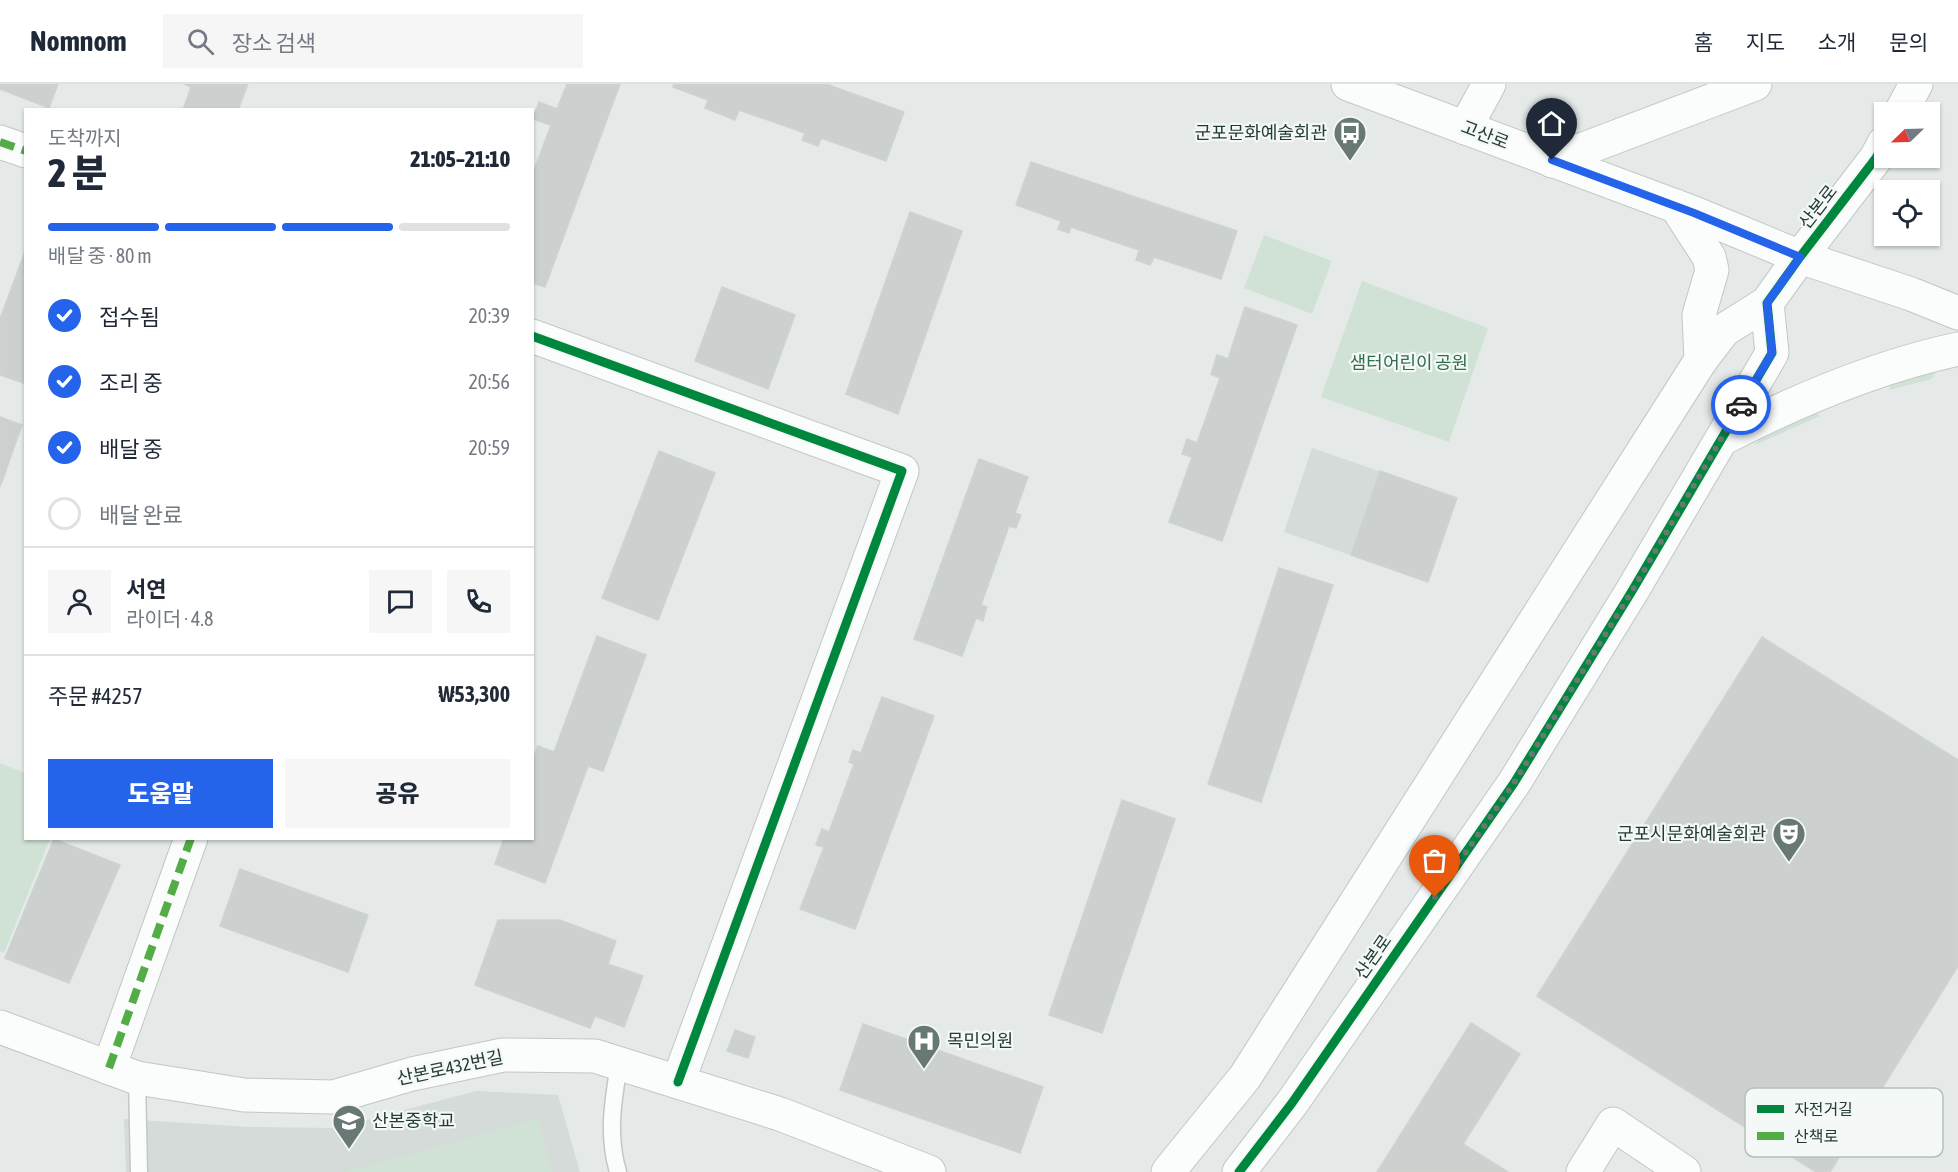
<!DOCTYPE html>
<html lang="ko">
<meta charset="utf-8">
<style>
:root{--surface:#fff;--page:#f6f6f7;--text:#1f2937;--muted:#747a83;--line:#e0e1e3;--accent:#2563eb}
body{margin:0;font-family:"Asap Condensed","Noto Sans KR",sans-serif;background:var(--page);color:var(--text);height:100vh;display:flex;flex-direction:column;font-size:22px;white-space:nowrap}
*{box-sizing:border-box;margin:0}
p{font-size:20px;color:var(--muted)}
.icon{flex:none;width:33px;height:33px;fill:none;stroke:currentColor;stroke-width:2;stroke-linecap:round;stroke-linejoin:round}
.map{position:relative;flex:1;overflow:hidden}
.details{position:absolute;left:24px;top:24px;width:510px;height:732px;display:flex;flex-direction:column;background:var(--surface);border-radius:0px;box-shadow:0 2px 4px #0004}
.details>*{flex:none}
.needle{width:39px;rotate:247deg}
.buttons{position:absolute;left:1874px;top:18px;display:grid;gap:12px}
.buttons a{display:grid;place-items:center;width:66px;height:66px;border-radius:0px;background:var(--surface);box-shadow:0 2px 4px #0004;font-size:30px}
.pin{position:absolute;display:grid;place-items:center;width:51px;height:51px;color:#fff;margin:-62px -26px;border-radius:50% 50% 50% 0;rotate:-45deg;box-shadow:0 0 6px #0007}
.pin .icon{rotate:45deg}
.courier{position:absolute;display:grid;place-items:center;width:60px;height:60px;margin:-30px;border:4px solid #2563eb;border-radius:50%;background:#fff;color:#222;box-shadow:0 2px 8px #0007}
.overview em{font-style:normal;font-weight:800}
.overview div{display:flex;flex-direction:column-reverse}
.overview{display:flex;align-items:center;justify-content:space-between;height:102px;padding:0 24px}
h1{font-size:39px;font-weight:800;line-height:45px}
.bar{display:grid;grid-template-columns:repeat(4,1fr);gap:9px 6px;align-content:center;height:72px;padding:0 24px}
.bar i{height:8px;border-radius:4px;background:var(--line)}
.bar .selected{background:var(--accent)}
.bar p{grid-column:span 4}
.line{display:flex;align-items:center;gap:15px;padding:0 24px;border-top:2px solid var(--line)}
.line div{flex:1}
.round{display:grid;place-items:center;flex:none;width:63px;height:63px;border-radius:0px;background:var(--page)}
ol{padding:0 24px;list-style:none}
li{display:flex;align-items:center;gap:18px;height:66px}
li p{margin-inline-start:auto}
li .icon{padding:6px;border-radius:50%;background:var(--accent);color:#fff;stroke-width:4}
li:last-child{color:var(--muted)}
li i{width:33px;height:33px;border:3px solid var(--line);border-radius:50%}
.cta{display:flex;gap:12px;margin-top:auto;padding:12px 24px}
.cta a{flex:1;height:69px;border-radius:0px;background:var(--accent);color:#fff;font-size:24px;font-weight:800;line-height:69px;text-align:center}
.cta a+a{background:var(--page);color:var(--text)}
header{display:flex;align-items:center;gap:36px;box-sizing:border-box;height:84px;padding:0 30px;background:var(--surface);border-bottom:2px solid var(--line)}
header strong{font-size:28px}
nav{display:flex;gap:33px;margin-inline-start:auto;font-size:21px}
.search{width:420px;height:54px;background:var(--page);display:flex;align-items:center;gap:15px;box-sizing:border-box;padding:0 21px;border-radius:0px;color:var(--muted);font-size:22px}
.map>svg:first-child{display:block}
</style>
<header>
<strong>Nomnom</strong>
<div class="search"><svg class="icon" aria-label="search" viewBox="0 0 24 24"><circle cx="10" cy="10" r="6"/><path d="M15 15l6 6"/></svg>장소 검색</div>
<nav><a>홈</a><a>지도</a><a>소개</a><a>문의</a></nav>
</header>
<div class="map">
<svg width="1958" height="1088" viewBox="0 0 1958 1088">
<rect width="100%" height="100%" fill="#e5eae8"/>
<g fill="#d4dbd8">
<path d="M 1312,364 L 1457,414 L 1428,498 L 1284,448 Z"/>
<path d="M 476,1007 L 558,1011 L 580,1088 L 126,1088 L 124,1035 L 250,1043 L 337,1044 Z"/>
</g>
<g fill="#d0e2d6">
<path d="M 1264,151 L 1332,177 L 1312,230 L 1244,204 Z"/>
<path d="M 1362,197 L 1488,244 L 1449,358 L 1321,313 Z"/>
<path d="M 1901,267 L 1938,280 L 1932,295 L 1889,306 Z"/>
<path d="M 1787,311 L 1805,316 L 1820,332 L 1755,361 Z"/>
<path d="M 0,679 L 25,689 L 26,754 L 50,755 L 4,869 L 0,867 Z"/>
<path d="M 538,1035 L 552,1088 L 344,1088 Z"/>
</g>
<g fill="#ccd1cf" stroke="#ced3d1" stroke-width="1.5">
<path d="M 0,0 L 58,0 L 49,24 L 0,5 Z"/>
<path d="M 184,0 L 248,0 L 238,26 L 183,26 L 191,3 Z"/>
<path d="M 567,0 L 620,0 L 545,203 L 532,199 L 532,92 L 551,41 L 533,35 L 539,18 L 557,25 Z"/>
<path d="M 674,0 L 826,0 L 904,28 L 886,77 L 821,54 L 818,62 L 802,56 L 805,49 L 739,26 L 735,36 L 705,24 L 708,16 L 673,3 Z"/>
<path d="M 1031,78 L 1237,147 L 1221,195 L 1154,173 L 1150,181 L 1136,176 L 1139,166 L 1071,143 L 1069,149 L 1058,145 L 1061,137 L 1016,121 Z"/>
<path d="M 910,128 L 962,147 L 898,330 L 846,310 Z"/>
<path d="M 26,165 L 26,300 L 0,291 L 0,235 Z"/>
<path d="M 722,203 L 795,231 L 768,305 L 695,277 Z"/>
<path d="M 1245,223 L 1297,241 L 1222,457 L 1169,438 L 1192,373 L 1182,370 L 1187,355 L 1197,359 L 1220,294 L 1211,290 L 1217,271 L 1228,275 Z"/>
<path d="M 0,333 L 22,341 L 0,403 Z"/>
<path d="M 659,367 L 715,389 L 658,536 L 602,514 Z"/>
<path d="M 979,375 L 1028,393 L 1015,429 L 1021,431 L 1016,444 L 1009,442 L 981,521 L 987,523 L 983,537 L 976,534 L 962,572 L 914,555 Z"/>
<path d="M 1380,387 L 1457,414 L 1428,498 L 1351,471 Z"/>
<path d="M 1279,484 L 1333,501 L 1261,718 L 1208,700 Z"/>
<path d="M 597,552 L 646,571 L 603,687 L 588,682 L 545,799 L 495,780 L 504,754 L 532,754 L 532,678 L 538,662 L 554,668 Z"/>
<path d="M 1762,553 L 1958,676 L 1958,882 L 1830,1088 L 1816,1088 L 1537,912 Z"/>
<path d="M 882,613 L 934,632 L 855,845 L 800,825 L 824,763 L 816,761 L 822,745 L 829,748 L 854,680 L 849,678 L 853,666 L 861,669 Z"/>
<path d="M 1122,716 L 1175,735 L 1102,949 L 1049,931 Z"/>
<path d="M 54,755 L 120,781 L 69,899 L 5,874 Z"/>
<path d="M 240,785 L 368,831 L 348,888 L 220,842 Z"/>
<path d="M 498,836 L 560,836 L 616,857 L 608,880 L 643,892 L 624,943 L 595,932 L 590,944 L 475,901 Z"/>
<path d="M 1471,939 L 1520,970 L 1463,1060 L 1508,1088 L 1377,1088 Z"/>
<path d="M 863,940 L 1043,1003 L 1020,1069 L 840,1006 Z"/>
<path d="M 735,946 L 755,953 L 748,974 L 727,967 Z"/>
</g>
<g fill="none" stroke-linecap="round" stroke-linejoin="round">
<g stroke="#c2c7c5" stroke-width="19">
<g id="service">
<path d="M 137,994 L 139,1088"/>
<path d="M 618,1088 C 607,1050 613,1018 619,980"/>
</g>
</g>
<g stroke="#c2c7c5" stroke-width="35">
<g id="minor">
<path d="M 1465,44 L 1489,0"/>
<path d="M 0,58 L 26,67"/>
<path d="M 532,252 L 902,387 L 678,998"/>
<path d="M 0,943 L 137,994 L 244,1011 L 333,1013 L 412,990 L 503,971 L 595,972 L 780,1030 L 929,1088"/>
<path d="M 109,984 L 191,754"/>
<path d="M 1583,1088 L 1613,1040 L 1684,1088"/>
</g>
</g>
<g stroke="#c2c7c5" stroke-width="35">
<g id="tertiary">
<path d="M 1348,0 L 1694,129 L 1800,173 L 1911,210 L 1958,229"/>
<path d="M 1901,28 L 1916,0"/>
<path d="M 1552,77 L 1755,0"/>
<path d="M 1676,122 L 1709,173 L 1712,186 L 1699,231 L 1701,276"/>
<path d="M 1722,355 C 1797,316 1875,283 1958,265"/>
<path d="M 1168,1088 L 1245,993 L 1701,276 L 1724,246 L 1767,219"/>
<path d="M 1239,1088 L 1292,1019 L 1514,699 L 1632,507 L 1772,269 L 1767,219 L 1800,173 L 1876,74 L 1884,59"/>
</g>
</g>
<use href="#service" stroke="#fbfcfc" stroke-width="16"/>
<use href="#minor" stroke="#fbfcfc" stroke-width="33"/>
<use href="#tertiary" stroke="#fbfcfc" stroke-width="33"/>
<g stroke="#53ac45" stroke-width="8" stroke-dasharray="15 8" stroke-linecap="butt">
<path d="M 0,58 L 26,67"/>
<path d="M 109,984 L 191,754"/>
</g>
<g stroke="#f4f8f6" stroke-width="13">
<g id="cycleway">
<path d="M 532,252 L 902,387 L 678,998"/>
<path d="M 1239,1088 L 1292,1019 L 1514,699 L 1632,507 L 1772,269 L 1767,219 L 1800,173 L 1876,74 L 1884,59"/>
</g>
</g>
<use href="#cycleway" stroke="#00873e" stroke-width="9"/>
</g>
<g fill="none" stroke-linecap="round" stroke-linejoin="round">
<path stroke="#687874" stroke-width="6" stroke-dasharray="0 10.8" d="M 1435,813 L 1514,699 L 1632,507 L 1741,321"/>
<path stroke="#2563eb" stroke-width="8" d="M 1552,76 L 1694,129 L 1800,173 L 1767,219 L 1772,269 L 1741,321"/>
</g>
<defs>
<g id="bus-pin" transform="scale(1.725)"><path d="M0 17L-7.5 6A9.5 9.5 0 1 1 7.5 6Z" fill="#687874" stroke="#f4f8f6"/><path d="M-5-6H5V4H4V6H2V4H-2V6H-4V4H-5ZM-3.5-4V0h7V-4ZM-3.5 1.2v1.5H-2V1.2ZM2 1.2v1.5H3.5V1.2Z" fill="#fff"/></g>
<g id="theatre-pin" transform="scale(1.725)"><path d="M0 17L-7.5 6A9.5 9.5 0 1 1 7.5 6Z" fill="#687874" stroke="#f4f8f6"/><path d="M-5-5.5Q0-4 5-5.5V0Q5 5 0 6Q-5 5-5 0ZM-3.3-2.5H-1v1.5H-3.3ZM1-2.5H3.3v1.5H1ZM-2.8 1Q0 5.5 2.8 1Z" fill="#fff"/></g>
<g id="hospital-pin" transform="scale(1.725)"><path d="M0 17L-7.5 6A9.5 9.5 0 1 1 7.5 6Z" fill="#687874" stroke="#f4f8f6"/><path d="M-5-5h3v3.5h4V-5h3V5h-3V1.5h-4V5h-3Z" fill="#fff"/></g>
<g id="school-pin" transform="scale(1.725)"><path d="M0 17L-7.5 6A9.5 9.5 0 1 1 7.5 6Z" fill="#687874" stroke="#f4f8f6"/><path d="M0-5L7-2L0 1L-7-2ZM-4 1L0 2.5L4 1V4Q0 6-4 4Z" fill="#fff"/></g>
</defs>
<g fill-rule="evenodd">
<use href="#bus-pin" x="1350" y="49"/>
<use href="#theatre-pin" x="1789" y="750"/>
<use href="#hospital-pin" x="924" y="957"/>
<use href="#school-pin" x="349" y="1037"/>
</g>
<g text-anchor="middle" stroke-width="4.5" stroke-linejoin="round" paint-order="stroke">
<g font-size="18" fill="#243b36" stroke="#f4f8f6" text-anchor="end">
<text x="1327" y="55">군포문화예술회관</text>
<text x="1766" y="756">군포시문화예술회관</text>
<text x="947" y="963" text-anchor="start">목민의원</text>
<text x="372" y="1043" text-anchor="start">산본중학교</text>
</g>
<g font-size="18" fill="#243b36" stroke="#f4f8f6">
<text transform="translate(1485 51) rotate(21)" y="6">고산로</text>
<text transform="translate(1818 123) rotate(-52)" y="6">산본로</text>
<text transform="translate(1373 873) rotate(-55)" y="6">산본로</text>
<text transform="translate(450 984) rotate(-12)" y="6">산본로432번길</text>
</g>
<g font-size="18" fill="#326f4d" stroke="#f4f8f6">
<text x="1409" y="285">샘터어린이 공원</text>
</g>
</g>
<rect x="1745" y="1004" width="198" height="69" rx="9" fill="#f4f8f6" stroke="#b6bfbc" stroke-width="1.5"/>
<rect x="1757" y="1021" width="27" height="8" fill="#00873e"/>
<rect x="1757" y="1048" width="27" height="8" fill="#53ac45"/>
<g font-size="16" fill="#243b36">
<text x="1794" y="1031">자전거길</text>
<text x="1794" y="1058">산책로</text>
</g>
</svg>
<div class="buttons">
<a><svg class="needle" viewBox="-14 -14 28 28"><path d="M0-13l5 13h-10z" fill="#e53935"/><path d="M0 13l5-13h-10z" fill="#747a83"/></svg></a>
<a><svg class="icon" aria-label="locate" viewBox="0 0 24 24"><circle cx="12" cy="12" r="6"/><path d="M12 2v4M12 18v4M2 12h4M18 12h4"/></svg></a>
</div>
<div class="pin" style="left:1435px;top:813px;background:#ea580c"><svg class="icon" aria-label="bag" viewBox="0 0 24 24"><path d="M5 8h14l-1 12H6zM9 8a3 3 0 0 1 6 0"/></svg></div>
<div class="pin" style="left:1552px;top:76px;background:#1f2937"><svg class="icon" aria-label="home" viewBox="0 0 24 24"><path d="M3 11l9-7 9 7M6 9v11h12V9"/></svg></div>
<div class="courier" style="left:1741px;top:321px"><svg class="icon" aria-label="car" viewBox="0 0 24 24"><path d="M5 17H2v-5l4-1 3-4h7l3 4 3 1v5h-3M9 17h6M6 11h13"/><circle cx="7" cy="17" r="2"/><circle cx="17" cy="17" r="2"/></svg></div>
<section class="details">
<div class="overview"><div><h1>2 분</h1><p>도착까지</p></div><em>21:05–21:10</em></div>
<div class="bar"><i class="selected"></i><i class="selected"></i><i class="selected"></i><i></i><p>배달 중 · 80 m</p></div>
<ol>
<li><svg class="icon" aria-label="check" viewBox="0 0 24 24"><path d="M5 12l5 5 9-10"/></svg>접수됨<p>20:39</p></li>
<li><svg class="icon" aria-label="check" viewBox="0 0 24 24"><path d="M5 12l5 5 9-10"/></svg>조리 중<p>20:56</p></li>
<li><svg class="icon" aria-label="check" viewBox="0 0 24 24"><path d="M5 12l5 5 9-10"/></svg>배달 중<p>20:59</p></li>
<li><i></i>배달 완료</li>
</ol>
<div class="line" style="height:108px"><a class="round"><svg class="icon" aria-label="person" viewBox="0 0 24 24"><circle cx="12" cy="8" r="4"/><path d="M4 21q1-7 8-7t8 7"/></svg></a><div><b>서연</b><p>라이더 · 4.8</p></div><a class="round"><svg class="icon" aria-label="chat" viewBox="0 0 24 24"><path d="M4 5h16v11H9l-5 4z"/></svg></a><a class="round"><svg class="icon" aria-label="phone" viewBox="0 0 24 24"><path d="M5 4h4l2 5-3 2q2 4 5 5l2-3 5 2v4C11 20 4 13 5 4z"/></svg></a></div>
<div class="line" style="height:78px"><div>주문 #4257</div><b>₩53,300</b></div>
<div class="cta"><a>도움말</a><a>공유</a></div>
</section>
</div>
